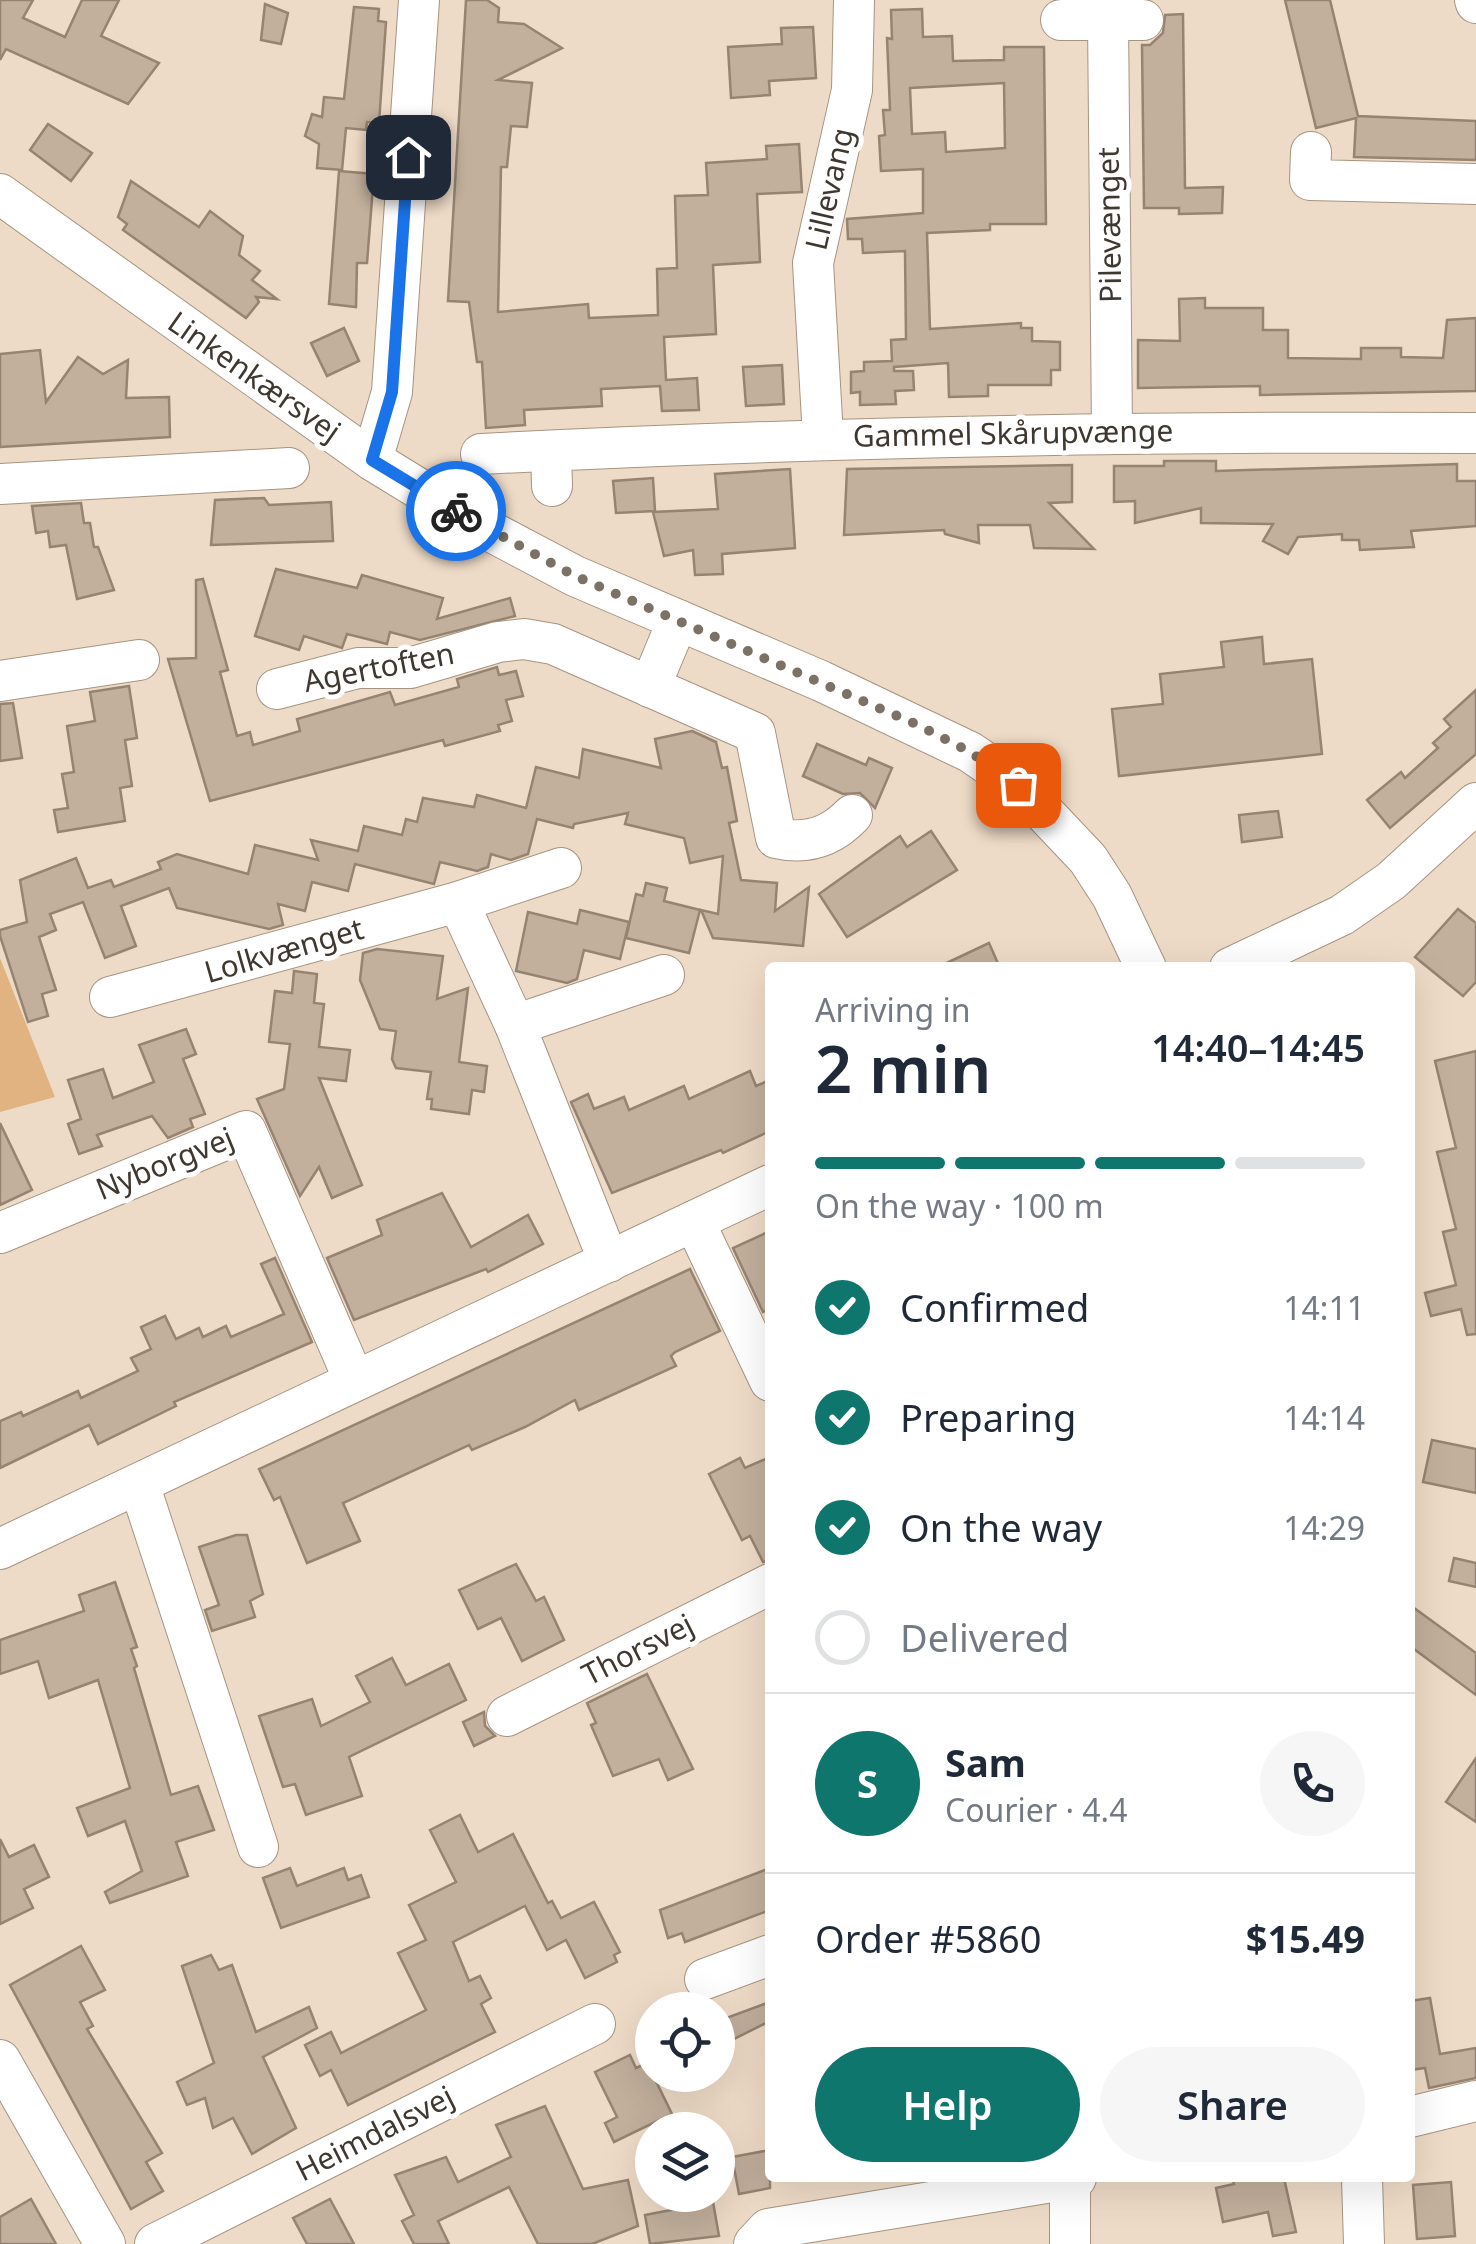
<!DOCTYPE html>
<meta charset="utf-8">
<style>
:root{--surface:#fff;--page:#f6f6f7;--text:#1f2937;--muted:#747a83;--line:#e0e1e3;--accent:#0f766e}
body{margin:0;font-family:"Noto Sans",sans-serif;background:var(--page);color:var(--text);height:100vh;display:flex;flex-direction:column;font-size:38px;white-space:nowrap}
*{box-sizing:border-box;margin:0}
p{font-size:32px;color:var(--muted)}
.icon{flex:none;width:55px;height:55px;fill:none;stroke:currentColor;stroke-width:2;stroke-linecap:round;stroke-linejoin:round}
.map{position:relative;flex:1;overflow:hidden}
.side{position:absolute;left:765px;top:962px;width:650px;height:1220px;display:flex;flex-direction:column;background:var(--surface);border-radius:10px;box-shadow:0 10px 40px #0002}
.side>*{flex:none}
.buttons{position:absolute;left:635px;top:1992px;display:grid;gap:20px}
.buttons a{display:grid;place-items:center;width:100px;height:100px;border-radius:50%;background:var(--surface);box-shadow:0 10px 40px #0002;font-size:50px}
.pin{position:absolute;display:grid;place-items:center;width:85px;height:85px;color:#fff;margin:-42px;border-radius:20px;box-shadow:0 5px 15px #0006}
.courier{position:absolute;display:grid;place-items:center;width:100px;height:100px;margin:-50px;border:8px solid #1a73e8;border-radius:50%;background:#fff;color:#222;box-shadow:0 2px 12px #0007}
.summary em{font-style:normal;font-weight:600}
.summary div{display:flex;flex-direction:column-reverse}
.summary{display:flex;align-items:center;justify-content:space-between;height:170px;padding:0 50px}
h1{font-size:65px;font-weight:600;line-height:75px}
.bar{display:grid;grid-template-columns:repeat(4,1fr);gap:15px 10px;align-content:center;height:120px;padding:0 50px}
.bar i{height:12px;border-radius:8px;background:var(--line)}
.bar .current{background:var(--accent)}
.bar p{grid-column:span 4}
.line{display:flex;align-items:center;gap:25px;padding:0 50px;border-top:2px solid var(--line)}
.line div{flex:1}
.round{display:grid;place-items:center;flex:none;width:105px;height:105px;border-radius:52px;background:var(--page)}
ol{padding:0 50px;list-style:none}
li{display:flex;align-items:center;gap:30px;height:110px}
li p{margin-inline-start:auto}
li .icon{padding:10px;border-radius:50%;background:var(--accent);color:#fff;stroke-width:4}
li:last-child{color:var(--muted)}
li i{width:55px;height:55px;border:5px solid var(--line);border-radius:50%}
.button{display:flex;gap:20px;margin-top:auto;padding:20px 50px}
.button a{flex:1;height:115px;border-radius:60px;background:var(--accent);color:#fff;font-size:40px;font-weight:600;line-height:115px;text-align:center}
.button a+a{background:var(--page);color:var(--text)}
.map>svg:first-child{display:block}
</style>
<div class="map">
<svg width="1476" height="2244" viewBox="0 0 1476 2244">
<rect width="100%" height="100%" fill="#eedbc7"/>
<path fill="#e1b381" d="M 0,958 L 55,1097 L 0,1112 Z"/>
<g fill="#c2af9c" stroke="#968472" stroke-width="2.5" fill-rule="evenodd">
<path d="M 0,0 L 33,0 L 23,18 L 65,37 L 82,0 L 119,0 L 101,36 L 159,63 L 128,104 L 6,49 L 0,60 Z"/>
<path d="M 466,0 L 487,0 L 499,8 L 498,22 L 524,24 L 562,48 L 498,80 L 532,83 L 527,127 L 511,126 L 507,167 L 501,167 L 498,312 L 588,304 L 589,318 L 658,315 L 657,269 L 677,268 L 675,196 L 708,195 L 706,163 L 767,159 L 766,146 L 799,144 L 802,192 L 757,194 L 760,262 L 713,265 L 716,334 L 664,337 L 666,380 L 697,378 L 699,410 L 662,411 L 660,386 L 601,389 L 602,406 L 524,410 L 525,425 L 486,428 L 482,362 L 477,362 L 469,302 L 448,301 Z"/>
<path d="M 1285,0 L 1330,0 L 1358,116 L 1476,121 L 1476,160 L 1354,157 L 1356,118 L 1316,128 Z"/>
<path d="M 265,4 L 288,13 L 281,44 L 261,40 Z"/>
<path d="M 354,7 L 379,9 L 378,21 L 386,22 L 379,123 L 367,122 L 366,130 L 346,128 L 342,170 L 317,168 L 319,144 L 305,136 L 312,114 L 322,117 L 324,97 L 344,99 Z"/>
<path d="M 922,9 L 923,37 L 952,36 L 953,61 L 1004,60 L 1004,47 L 1044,47 L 1046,224 L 990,224 L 990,230 L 927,233 L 930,329 L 1021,323 L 1021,328 L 1032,328 L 1032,341 L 1060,342 L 1060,370 L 1051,370 L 1051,385 L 988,385 L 988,396 L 949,397 L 948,363 L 894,367 L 894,371 L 913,371 L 914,390 L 895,391 L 896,404 L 860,405 L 860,392 L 851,393 L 851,372 L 864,371 L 864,362 L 892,361 L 891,340 L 906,339 L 905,251 L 863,253 L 862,239 L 848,239 L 847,219 L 923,213 L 923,169 L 881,171 L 879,136 L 885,135 L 883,110 L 890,110 L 887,38 L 892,39 L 891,10 ZM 1004,83 L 1005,148 L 946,152 L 945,132 L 912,134 L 910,88 Z"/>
<path d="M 1183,14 L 1185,188 L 1223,187 L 1222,213 L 1179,214 L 1179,208 L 1144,208 L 1142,45 L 1150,45 L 1163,33 L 1165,15 Z"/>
<path d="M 813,27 L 816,78 L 769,81 L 770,95 L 731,98 L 728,47 L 782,44 L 781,28 Z"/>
<path d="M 48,124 L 92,153 L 71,181 L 30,150 Z"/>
<path d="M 339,171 L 374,174 L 367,263 L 357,263 L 356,307 L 329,304 Z"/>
<path d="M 131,181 L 199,227 L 210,211 L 243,236 L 239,255 L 260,271 L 252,280 L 277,299 L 256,297 L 259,302 L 246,318 L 123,230 L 127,224 L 118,217 Z"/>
<path d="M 1205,298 L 1205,308 L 1263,308 L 1263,330 L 1288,330 L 1288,358 L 1361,359 L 1361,348 L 1401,348 L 1401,357 L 1443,358 L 1447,320 L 1476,318 L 1476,391 L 1260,395 L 1260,386 L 1138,388 L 1138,340 L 1180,341 L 1179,299 Z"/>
<path d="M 344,328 L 359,361 L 327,376 L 311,343 Z"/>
<path d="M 40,350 L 46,402 L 78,357 L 103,374 L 128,360 L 126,398 L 169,397 L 170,437 L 0,447 L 0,354 Z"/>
<path d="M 782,365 L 784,404 L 746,406 L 743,367 Z"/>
<path d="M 1164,461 L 1216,461 L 1216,471 L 1457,464 L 1457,481 L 1476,481 L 1476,526 L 1411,531 L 1414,547 L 1360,550 L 1359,540 L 1342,540 L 1342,534 L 1298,537 L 1288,554 L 1263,541 L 1273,524 L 1201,523 L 1201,508 L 1135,523 L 1135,501 L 1114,502 L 1114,466 L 1164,466 Z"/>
<path d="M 1072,465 L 1072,502 L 1049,503 L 1094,549 L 1034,548 L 1030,525 L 978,525 L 979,543 L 945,534 L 944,530 L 844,535 L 847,469 Z"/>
<path d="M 790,469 L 795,548 L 722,554 L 723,574 L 695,575 L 693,550 L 664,556 L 653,512 L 718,509 L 715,474 Z"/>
<path d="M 653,478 L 655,511 L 616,513 L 613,481 Z"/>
<path d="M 264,498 L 269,505 L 331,502 L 333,541 L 211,545 L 215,500 Z"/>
<path d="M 81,503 L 84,523 L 90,523 L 94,547 L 98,547 L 114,590 L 77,599 L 66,545 L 50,547 L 48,531 L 36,533 L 32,506 Z"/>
<path d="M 276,569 L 357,588 L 362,575 L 443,598 L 437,619 L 510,598 L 515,616 L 420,640 L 390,632 L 387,644 L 347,634 L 342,648 L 304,636 L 299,650 L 255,636 Z"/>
<path d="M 203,579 L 228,670 L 220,672 L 237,736 L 250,732 L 253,745 L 300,731 L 297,719 L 390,692 L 395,705 L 459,687 L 457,679 L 497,667 L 499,675 L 516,671 L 523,696 L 506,700 L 512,721 L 498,725 L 500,731 L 445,746 L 443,740 L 210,801 L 168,659 L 196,658 L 196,580 Z"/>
<path d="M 1262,637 L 1264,664 L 1312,659 L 1322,754 L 1119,776 L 1112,709 L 1163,704 L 1160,674 L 1224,667 L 1221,642 Z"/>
<path d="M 129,686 L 137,738 L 125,740 L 132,786 L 120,788 L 125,821 L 58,832 L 54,810 L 68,808 L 62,774 L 74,772 L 67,726 L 95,721 L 90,692 Z"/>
<path d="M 1476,690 L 1476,754 L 1390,828 L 1367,800 L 1401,772 L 1405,778 L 1438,748 L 1433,743 L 1451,727 L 1444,719 Z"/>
<path d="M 13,703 L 22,758 L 0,761 L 0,704 Z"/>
<path d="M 692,731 L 716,742 L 722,768 L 727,767 L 737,821 L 729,823 L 741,880 L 777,883 L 775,911 L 809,887 L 803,946 L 713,938 L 701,910 L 718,914 L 723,856 L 690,863 L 684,838 L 625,824 L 628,813 L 574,824 L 573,828 L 537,819 L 528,854 L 511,860 L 491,854 L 488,867 L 477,871 L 440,862 L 434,884 L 355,864 L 348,891 L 312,882 L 305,911 L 278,904 L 283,925 L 269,929 L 177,908 L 169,888 L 121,906 L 136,946 L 105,958 L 83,902 L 50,914 L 56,930 L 39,937 L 56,990 L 42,994 L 48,1016 L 28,1022 L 0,936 L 0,930 L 27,922 L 20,880 L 76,858 L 88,888 L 111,880 L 114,887 L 161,869 L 158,862 L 177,854 L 248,874 L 255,845 L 318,860 L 311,840 L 358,851 L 364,826 L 402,835 L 406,819 L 417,822 L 423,798 L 474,807 L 477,795 L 526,808 L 536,767 L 579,778 L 583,749 L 661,768 L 655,739 Z"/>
<path d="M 817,744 L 866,765 L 869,758 L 892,768 L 875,808 L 860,793 L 843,794 L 803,776 Z"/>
<path d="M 1278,811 L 1282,837 L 1242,842 L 1239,815 Z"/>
<path d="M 931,831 L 957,870 L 847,937 L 819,894 L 900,836 L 907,847 Z"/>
<path d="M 646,883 L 667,888 L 664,901 L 700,910 L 689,953 L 626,938 L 636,894 L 643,896 Z"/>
<path d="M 1458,909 L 1476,923 L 1476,982 L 1463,996 L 1415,957 Z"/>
<path d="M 580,910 L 629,922 L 620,959 L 584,950 L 577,979 L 567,983 L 516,971 L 528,912 L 577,924 Z"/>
<path d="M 989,943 L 1000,968 L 936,968 Z"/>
<path d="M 377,949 L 443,956 L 437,999 L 468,988 L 459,1062 L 487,1066 L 484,1092 L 472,1090 L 469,1114 L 431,1109 L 432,1099 L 427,1099 L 431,1072 L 396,1068 L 392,1059 L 396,1031 L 380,1029 L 360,980 L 363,953 Z"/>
<path d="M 294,971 L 317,974 L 314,1003 L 324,1004 L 319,1047 L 350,1050 L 346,1081 L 319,1078 L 362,1185 L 332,1198 L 319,1167 L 300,1196 L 257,1099 L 284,1089 L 290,1044 L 269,1042 L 275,991 L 292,993 Z"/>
<path d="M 186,1029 L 196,1054 L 183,1059 L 205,1114 L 190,1119 L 193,1127 L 168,1138 L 152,1116 L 97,1135 L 102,1146 L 79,1154 L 68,1124 L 81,1119 L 68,1080 L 103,1069 L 113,1098 L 154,1082 L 139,1045 Z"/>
<path d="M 1476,1051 L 1476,1334 L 1467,1335 L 1461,1309 L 1431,1316 L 1425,1293 L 1456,1285 L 1443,1232 L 1456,1229 L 1437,1152 L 1456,1148 L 1435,1061 Z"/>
<path d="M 750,1071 L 756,1086 L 770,1080 L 770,1131 L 723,1153 L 721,1150 L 612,1193 L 571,1102 L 588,1094 L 594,1109 L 624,1097 L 629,1110 L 684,1086 L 689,1099 Z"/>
<path d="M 0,1123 L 32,1190 L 0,1205 Z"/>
<path d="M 442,1193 L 471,1247 L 528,1215 L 543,1244 L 488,1272 L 486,1269 L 354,1320 L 327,1258 L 382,1235 L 377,1220 Z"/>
<path d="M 770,1231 L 770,1308 L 763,1312 L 733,1248 Z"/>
<path d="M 275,1258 L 312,1342 L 174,1402 L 176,1406 L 98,1444 L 89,1425 L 0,1468 L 0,1421 L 21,1412 L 23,1416 L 78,1391 L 81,1398 L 138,1371 L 131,1358 L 151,1349 L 141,1327 L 165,1316 L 176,1339 L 199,1328 L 203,1337 L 226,1326 L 231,1337 L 284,1314 L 261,1264 Z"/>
<path d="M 690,1269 L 720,1331 L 675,1352 L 671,1356 L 676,1366 L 579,1410 L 575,1400 L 525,1427 L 472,1450 L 469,1445 L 343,1503 L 360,1541 L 307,1563 L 280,1497 L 274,1500 L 259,1469 Z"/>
<path d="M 1432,1440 L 1476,1449 L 1476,1493 L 1423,1482 Z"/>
<path d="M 770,1457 L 770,1560 L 763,1562 L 750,1536 L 742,1540 L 709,1474 L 740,1458 L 745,1468 Z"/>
<path d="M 236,1535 L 247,1535 L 263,1594 L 250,1601 L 255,1617 L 212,1631 L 205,1610 L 219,1605 L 199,1547 Z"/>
<path d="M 1454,1558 L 1476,1563 L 1476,1587 L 1449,1581 Z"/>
<path d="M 516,1564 L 536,1601 L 544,1597 L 564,1640 L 522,1661 L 501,1618 L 478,1629 L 459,1590 Z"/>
<path d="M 115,1582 L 137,1647 L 131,1649 L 137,1666 L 134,1668 L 171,1795 L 198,1786 L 214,1830 L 176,1842 L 188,1876 L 110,1903 L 105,1892 L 142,1871 L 125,1821 L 88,1836 L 77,1808 L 130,1788 L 98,1680 L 49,1698 L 38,1661 L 0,1674 L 0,1640 L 84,1611 L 79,1595 Z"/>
<path d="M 1410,1605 L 1476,1653 L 1476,1695 L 1410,1646 Z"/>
<path d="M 392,1658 L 406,1685 L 449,1664 L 466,1700 L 349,1757 L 362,1796 L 306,1815 L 295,1784 L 283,1787 L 259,1716 L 312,1699 L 321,1726 L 370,1702 L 356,1676 Z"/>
<path d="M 647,1674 L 693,1769 L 668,1780 L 659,1759 L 613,1776 L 591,1725 L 596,1723 L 587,1703 Z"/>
<path d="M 484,1712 L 485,1726 L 495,1736 L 474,1746 L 463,1722 Z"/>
<path d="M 1476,1758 L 1476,1822 L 1446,1802 Z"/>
<path d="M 460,1815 L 478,1852 L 513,1834 L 548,1903 L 552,1901 L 561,1918 L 594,1902 L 620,1952 L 614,1955 L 617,1962 L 585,1978 L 566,1940 L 547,1950 L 525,1906 L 453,1942 L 469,1981 L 480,1976 L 491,1998 L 481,2004 L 495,2032 L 348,2105 L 331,2070 L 320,2076 L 305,2045 L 331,2032 L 341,2053 L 426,2010 L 398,1953 L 426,1940 L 409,1905 L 456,1882 L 430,1830 Z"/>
<path d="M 0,1839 L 9,1857 L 34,1845 L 49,1877 L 24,1889 L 33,1908 L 0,1924 Z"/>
<path d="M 290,1868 L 297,1886 L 344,1868 L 348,1880 L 361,1875 L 369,1897 L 281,1928 L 263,1878 Z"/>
<path d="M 770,1868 L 770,1910 L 685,1942 L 682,1933 L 668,1938 L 660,1910 Z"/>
<path d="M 81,1946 L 105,1990 L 80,2002 L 93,2026 L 87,2029 L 162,2153 L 146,2162 L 163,2191 L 131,2209 L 10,1985 Z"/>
<path d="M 211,1955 L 219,1970 L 232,1965 L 256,2032 L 309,2007 L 317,2028 L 263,2057 L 296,2128 L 252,2154 L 233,2118 L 213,2128 L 205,2098 L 187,2105 L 177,2082 L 214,2063 L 182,1966 Z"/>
<path d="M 1430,1998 L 1440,2054 L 1476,2048 L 1476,2078 L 1429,2088 L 1425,2068 L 1410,2070 L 1410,2001 Z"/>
<path d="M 770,2002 L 770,2021 L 718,2047 L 718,2021 Z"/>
<path d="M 630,2055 L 636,2068 L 647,2063 L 672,2114 L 614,2142 L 605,2123 L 617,2117 L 595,2072 Z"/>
<path d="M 545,2106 L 583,2189 L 628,2180 L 638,2226 L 592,2244 L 538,2244 L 509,2187 L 438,2221 L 449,2244 L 414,2244 L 402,2221 L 414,2215 L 395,2175 L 446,2157 L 458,2182 L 511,2157 L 496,2125 Z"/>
<path d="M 770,2150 L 770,2188 L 739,2194 L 732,2157 Z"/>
<path d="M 1232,2178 L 1284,2178 L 1296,2232 L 1273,2236 L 1268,2212 L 1223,2222 L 1216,2188 L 1234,2184 Z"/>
<path d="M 1451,2182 L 1455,2236 L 1417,2239 L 1413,2185 Z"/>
<path d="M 31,2199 L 56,2244 L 0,2244 L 0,2217 Z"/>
<path d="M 330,2199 L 354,2244 L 307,2244 L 293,2218 Z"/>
<path d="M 713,2202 L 719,2236 L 650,2244 L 645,2215 Z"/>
</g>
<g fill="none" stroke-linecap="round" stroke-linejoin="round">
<g stroke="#a69481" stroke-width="42">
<g id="minor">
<path d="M 1475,0 L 1476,3"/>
<path d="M 1061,20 L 1143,20"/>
<path d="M 1108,20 L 1112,431"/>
<path d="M 1311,152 L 1310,180 L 1476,184"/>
<path d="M 0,194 L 372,460 L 473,522 L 575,576 L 821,681 L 970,752 L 1018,785 L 1088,859 L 1112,896 L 1146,968"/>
<path d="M 823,437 L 813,263 L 852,90 L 854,0"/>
<path d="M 551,451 L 552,486"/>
<path d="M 481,454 C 813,437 1144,431 1476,433"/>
<path d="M 372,460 L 392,392 L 419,0"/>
<path d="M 0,484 L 289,468"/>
<path d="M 0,681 L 139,660"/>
<path d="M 650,687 L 678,620"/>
<path d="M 277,689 L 358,668 L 410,668 L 498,642 L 524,639 L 553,644 L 755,733 L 776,838 C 806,845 831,837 852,815"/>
<path d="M 458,902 L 561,868"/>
<path d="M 1230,968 L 1342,915 L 1391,881 L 1476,803"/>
<path d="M 110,997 L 458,902 L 515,1025 L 609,1262"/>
<path d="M 515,1025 L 664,975"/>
<path d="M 694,1221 L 770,1381"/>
<path d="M 0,1233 L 246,1131 L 354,1380"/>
<path d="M 139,1484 L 258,1847"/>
<path d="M 0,1549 L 770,1185"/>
<path d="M 507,1716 L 770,1584"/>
<path d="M 705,1979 L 770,1955"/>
<path d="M 0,2060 L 105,2244"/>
<path d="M 1410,2117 L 1476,2101"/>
<path d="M 1362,2178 L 1364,2244"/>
<path d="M 1070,2179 L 1070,2244"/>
<path d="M 155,2244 L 595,2024"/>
<path d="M 754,2244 L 768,2229 L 1076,2178"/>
</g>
</g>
<use href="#minor" stroke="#fff" stroke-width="40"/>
</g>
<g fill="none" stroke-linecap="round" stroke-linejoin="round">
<path stroke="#7c7165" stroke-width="10" stroke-dasharray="0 18" d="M 456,511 L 575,576 L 918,725 L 970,752 L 1018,785"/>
<path stroke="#1a73e8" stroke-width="12" d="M 408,157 L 392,392 L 372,460 L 456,511"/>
</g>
<g text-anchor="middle" stroke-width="10" stroke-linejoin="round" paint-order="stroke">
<g font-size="30" fill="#3f3830" stroke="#fff">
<text transform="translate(830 189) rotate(-77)" y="10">Lillevang</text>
<text transform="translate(1110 225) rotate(-91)" y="10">Pilevænget</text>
<text transform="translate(254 377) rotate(35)" y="10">Linkenkærsvej</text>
<text transform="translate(1013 434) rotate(-1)" y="10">Gammel Skårupvænge</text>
<text transform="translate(379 668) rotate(-11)" y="10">Agertoften</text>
<text transform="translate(284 951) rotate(-16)" y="10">Lolkvænget</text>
<text transform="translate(165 1164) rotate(-22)" y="10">Nyborgvej</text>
<text transform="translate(638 1650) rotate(-27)" y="10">Thorsvej</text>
<text transform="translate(375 2134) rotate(-27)" y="10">Heimdalsvej</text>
</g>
</g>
</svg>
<div class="buttons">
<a><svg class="icon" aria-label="locate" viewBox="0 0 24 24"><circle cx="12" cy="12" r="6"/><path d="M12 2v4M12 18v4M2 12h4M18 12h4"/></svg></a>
<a><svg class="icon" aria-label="layers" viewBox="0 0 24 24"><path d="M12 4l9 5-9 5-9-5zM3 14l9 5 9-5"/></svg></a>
</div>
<div class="pin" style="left:1018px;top:785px;background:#ea580c"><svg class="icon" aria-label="bag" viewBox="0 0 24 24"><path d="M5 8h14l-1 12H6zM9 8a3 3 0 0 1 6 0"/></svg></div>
<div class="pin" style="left:408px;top:157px;background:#1f2937"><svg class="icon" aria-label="home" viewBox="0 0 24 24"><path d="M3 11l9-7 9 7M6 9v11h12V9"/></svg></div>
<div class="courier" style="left:456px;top:511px"><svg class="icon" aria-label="bike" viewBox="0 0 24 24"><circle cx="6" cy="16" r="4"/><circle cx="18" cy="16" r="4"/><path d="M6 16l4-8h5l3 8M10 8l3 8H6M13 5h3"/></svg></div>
<section class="side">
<div class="summary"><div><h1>2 min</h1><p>Arriving in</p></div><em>14:40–14:45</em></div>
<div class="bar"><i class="current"></i><i class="current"></i><i class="current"></i><i></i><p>On the way · 100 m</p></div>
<ol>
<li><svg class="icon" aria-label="check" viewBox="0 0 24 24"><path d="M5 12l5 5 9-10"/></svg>Confirmed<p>14:11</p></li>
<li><svg class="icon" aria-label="check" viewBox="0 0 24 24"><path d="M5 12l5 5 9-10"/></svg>Preparing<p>14:14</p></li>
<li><svg class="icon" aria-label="check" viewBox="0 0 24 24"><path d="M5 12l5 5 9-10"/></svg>On the way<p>14:29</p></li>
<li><i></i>Delivered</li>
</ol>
<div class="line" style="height:180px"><b class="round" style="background:var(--accent);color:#fff">S</b><div><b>Sam</b><p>Courier · 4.4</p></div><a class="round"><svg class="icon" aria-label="phone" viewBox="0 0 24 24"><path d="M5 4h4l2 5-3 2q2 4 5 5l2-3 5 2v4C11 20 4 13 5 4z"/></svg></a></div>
<div class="line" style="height:130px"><div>Order #5860</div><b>$15.49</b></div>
<div class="button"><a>Help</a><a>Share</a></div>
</section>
</div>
